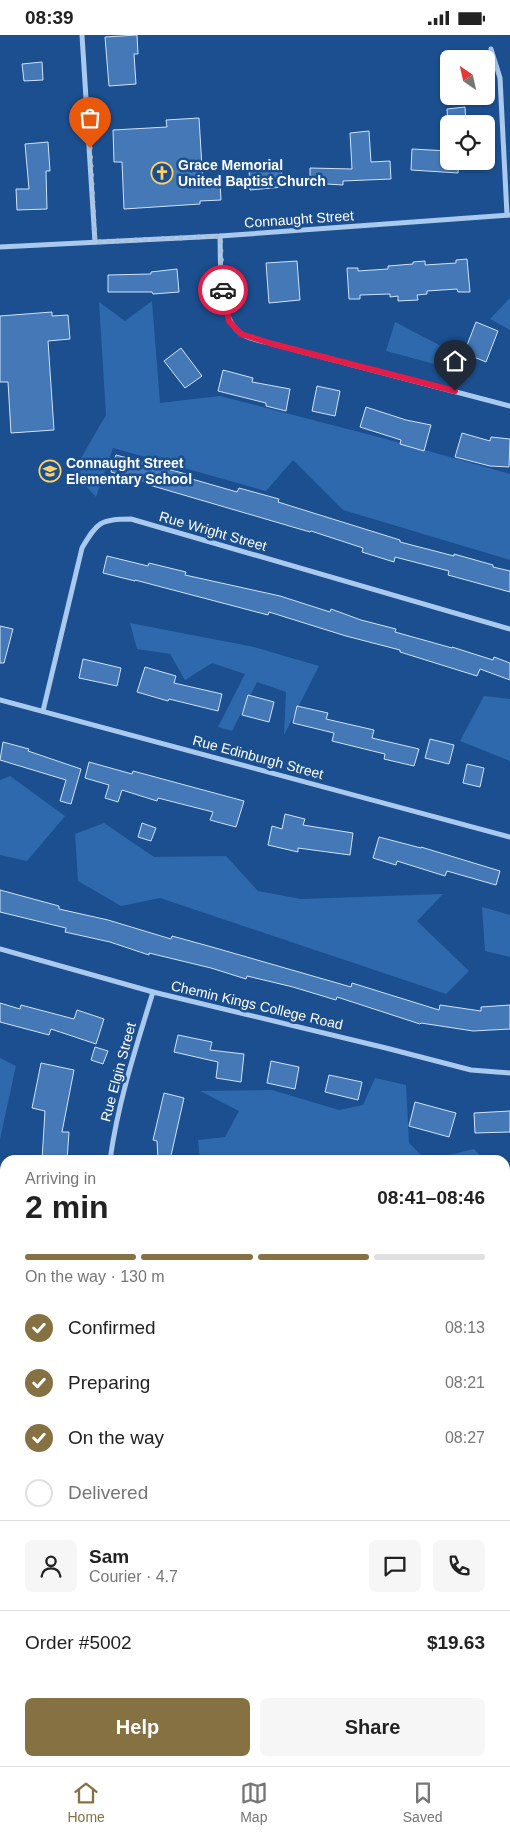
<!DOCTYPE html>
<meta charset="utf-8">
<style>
:root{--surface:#fff;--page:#f6f6f6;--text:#222;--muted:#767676;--line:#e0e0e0;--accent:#857141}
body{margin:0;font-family:Helvetica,sans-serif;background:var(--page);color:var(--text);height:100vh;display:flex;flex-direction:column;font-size:19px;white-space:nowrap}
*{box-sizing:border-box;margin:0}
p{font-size:16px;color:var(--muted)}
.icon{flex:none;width:28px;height:28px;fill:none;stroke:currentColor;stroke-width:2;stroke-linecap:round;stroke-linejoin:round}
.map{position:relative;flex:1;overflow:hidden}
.side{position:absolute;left:0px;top:1120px;width:510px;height:611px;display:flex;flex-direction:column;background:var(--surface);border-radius:15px 15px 0 0;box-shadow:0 1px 4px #0004}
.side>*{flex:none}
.needle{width:32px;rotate:326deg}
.tools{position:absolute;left:440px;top:15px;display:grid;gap:10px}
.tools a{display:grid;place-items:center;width:55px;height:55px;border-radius:8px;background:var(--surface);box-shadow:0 1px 4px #0004;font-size:25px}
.pin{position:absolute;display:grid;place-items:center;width:42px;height:42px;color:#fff;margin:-51px -21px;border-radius:50% 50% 50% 0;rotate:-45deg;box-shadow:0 0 5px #0007}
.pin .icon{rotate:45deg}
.courier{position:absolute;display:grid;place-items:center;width:50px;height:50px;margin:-25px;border:4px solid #e11d48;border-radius:50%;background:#fff;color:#222;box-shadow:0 1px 6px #0007}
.headline em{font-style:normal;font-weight:600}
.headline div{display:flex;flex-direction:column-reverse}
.headline{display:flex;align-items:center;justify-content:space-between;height:85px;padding:0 25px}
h1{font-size:32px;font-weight:600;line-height:38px}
.bar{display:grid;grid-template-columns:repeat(4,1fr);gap:8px 5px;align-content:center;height:60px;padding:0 25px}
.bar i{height:6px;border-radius:4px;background:var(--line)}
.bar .selected{background:var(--accent)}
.bar p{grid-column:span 4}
.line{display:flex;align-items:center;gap:12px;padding:0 25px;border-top:1px solid var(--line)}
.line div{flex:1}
.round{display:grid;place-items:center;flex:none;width:52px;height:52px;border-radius:8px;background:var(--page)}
ol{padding:0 25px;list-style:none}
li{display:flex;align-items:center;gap:15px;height:55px}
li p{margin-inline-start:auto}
li .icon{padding:5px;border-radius:50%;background:var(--accent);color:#fff;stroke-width:4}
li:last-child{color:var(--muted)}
li i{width:28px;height:28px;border:2px solid var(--line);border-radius:50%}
.cta{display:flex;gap:10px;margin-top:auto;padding:10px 25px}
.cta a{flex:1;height:58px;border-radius:8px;background:var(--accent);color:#fff;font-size:20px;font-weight:600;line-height:58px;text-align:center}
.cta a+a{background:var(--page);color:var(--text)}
.status{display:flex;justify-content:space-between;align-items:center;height:35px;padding:0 25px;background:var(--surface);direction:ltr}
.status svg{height:14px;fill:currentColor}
.tab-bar{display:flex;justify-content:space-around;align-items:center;height:70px;border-top:1px solid var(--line);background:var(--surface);font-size:14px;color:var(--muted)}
.tab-bar a{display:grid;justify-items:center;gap:2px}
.tab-bar .selected{color:var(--accent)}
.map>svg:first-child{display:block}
</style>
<div class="status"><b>08:39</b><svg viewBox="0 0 49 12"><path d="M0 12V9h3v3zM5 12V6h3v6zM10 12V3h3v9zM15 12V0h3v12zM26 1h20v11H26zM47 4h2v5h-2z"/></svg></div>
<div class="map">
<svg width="510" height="1731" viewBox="0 0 510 1731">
<rect width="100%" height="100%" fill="#1b4f8f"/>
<g fill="#2e69ad">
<path d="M 510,263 L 510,295 L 490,284 Z"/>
<path d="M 152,266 L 160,368 L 220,361 L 386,404 L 510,439 L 510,525 L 343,475 L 293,425 L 266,456 L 113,413 L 96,462 L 73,437 L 106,380 L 99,267 L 125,286 Z"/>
<path d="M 395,287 L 443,312 L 442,331 L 386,316 Z"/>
<path d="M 130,588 L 254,612 L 319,631 L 284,700 L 286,657 L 257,647 L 232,696 L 218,692 L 245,639 L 212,628 L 185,645 L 170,619 L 137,614 Z"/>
<path d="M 484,661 L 510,664 L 510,726 L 460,706 Z"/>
<path d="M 10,741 L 65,781 L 27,826 L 0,820 L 0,745 Z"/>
<path d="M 104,788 L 154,822 L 226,821 L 258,856 L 301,864 L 443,859 L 417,886 L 469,936 L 446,959 L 160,863 L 121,871 L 78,846 L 75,799 Z"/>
<path d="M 482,872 L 510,880 L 510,922 L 485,916 Z"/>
<path d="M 0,1023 L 16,1031 L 0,1104 Z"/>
<path d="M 375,1043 L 406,1050 L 409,1108 L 426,1125 L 200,1125 L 198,1105 L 225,1102 L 239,1076 L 200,1056 L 272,1055 L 339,1075 L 363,1070 Z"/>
<path d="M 474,1114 L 484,1125 L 428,1125 Z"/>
<path d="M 505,1149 L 510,1167 L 510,1402 L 505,1398 Z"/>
<path d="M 5,1433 L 5,1496 L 0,1497 L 0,1434 Z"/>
<path d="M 141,1726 L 294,1726 L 298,1731 L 160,1731 Z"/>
</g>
<g fill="#4478b7" stroke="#cfe3fa">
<path d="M 137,0 L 138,19 L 134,19 L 136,49 L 109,51 L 105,2 Z"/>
<path d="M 42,27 L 43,45 L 24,46 L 22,29 Z"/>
<path d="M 465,72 L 466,89 L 448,89 L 447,74 Z"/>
<path d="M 199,83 L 203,149 L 220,148 L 221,165 L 200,166 L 200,169 L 124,174 L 122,127 L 114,127 L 113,95 L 167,92 L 166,85 Z"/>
<path d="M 369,96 L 371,127 L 390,126 L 391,144 L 343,146 L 343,150 L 310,148 L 310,133 L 352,134 L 350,98 Z"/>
<path d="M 48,107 L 50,136 L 46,136 L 47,174 L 17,175 L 16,154 L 29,154 L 25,109 Z"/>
<path d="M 412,114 L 449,116 L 449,126 L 459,126 L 458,138 L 411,135 Z"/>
<path d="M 281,131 L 283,152 L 250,155 L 249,133 Z"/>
<path d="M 467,224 L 470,257 L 458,257 L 457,254 L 427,256 L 427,259 L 417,260 L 418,265 L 398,266 L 398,261 L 390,262 L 390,259 L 360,260 L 360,264 L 349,264 L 347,233 L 358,233 L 358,236 L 388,234 L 388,231 L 413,229 L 413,227 L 425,226 L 425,230 L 456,228 L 456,225 Z"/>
<path d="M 297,226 L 300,265 L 269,268 L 266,228 Z"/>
<path d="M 177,234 L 179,257 L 153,259 L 152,257 L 108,257 L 108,240 L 151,239 L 151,237 Z"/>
<path d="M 52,277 L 52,281 L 68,280 L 70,304 L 48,306 L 54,395 L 11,398 L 8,347 L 0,347 L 0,281 Z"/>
<path d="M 476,287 L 498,296 L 486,327 L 464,318 Z"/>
<path d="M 181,313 L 202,341 L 185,353 L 164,326 Z"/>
<path d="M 223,335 L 253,343 L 252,347 L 290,354 L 286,376 L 266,371 L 266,368 L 218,356 Z"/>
<path d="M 317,351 L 340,356 L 335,381 L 312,376 Z"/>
<path d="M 366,372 L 406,385 L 431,390 L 424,416 L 400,409 L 401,405 L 360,392 Z"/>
<path d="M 462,398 L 490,406 L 491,402 L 510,404 L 509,432 L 490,431 L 455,422 Z"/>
<path d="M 116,420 L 186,439 L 185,442 L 237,457 L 239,453 L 279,464 L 278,467 L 400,505 L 400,507 L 454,521 L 454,519 L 493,530 L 493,532 L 510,536 L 510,557 L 448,540 L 449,536 L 395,522 L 394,527 L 362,517 L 363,513 L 311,496 L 310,497 L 146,449 L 147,447 L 111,437 Z"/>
<path d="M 107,521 L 148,531 L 149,528 L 186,537 L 185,540 L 280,561 L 330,577 L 331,574 L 361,585 L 396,594 L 395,597 L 452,613 L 452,612 L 493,625 L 494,622 L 510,628 L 510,645 L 480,634 L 477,641 L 400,617 L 400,615 L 346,601 L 269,577 L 268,580 L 135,545 L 135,546 L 103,538 Z"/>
<path d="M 0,591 L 13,594 L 4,628 L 0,628 Z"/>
<path d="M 83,624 L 121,633 L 117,651 L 79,643 Z"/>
<path d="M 145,632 L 176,641 L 174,648 L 222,659 L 218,676 L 169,664 L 168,666 L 137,657 Z"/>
<path d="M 248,660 L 274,667 L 269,687 L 242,680 Z"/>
<path d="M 297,671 L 328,678 L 326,684 L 374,695 L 372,703 L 419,714 L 414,731 L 384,724 L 385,719 L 332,706 L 334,698 L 293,688 Z"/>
<path d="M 430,704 L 454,710 L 449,729 L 425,723 Z"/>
<path d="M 3,707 L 29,714 L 28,716 L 81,734 L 71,769 L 60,766 L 66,745 L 0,725 Z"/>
<path d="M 89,727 L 132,739 L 133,736 L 244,766 L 236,792 L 210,785 L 213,777 L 158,763 L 157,766 L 122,755 L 118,767 L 105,763 L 109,750 L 85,743 Z"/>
<path d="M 467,729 L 484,733 L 480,752 L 463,748 Z"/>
<path d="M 285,779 L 305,784 L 303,790 L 353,798 L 350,820 L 298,813 L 298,817 L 268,810 L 272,791 L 282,794 Z"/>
<path d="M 142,788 L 156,793 L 151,806 L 138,802 Z"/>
<path d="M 379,802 L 421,813 L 421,812 L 500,836 L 496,850 L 447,836 L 445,841 L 397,826 L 396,830 L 373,823 Z"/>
<path d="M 0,855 L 59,871 L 59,874 L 108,885 L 171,904 L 172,901 L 212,912 L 351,952 L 352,948 L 439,975 L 440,970 L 481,976 L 481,972 L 510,970 L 510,994 L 473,996 L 421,988 L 420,989 L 337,962 L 336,965 L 293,952 L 247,941 L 246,944 L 211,933 L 149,918 L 149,920 L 110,907 L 65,897 L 66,893 L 0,877 Z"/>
<path d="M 0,968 L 20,974 L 21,970 L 74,984 L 77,975 L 104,984 L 96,1009 L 51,994 L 49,1000 L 0,987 Z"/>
<path d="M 178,1000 L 212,1007 L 210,1015 L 244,1019 L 241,1047 L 216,1043 L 218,1027 L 174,1017 Z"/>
<path d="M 95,1012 L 108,1016 L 103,1029 L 91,1025 Z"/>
<path d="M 271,1026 L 299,1032 L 295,1054 L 267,1048 Z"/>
<path d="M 41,1028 L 74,1035 L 62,1097 L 69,1097 L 67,1125 L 42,1125 L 45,1076 L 32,1073 Z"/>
<path d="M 329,1040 L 362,1047 L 358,1065 L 325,1057 Z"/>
<path d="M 164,1058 L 184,1063 L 170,1125 L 158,1125 L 157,1106 L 153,1105 Z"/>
<path d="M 415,1067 L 456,1078 L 449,1102 L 409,1091 Z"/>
<path d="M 510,1076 L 510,1097 L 475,1098 L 474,1078 Z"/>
</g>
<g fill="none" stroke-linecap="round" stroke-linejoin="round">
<g stroke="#a9c9ee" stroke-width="5">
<path d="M 82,0 L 95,207"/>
<path d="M 491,14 L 500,43 L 507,180"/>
<path d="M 220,201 C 221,228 217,280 240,298 C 248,304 263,306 273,309 L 510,371"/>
<path d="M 0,212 L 220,201 L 510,180"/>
<path d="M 0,665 L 510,802"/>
<path d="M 43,676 L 82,513 C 97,487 101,484 131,484 L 510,594"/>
<path d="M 0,914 L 153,957 L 386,1013 L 471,1035 L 510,1038"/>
<path d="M 110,1125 C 118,1067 136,1012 153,957"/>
<path d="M 0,1361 L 5,1361"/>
<path d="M 505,1590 L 510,1586"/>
<path d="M 0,1594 L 5,1594"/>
<path d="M 419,1731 L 420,1726"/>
</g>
</g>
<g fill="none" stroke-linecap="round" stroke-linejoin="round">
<path stroke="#afc1d8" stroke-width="5" stroke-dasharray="0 9" d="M 90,113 L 95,207 L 220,201 L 223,255"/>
<path stroke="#e11d48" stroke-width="6" d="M 223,255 L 229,286 L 241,299 L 273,309 L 455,356"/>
</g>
<defs>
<g id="church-ring" transform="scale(1.125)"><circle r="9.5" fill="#1b4f8f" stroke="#ffd166" stroke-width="1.5"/><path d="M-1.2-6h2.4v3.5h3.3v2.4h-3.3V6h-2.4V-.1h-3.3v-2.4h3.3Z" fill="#ffd166"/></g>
<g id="school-ring" transform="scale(1.125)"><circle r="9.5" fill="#1b4f8f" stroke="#ffd166" stroke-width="1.5"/><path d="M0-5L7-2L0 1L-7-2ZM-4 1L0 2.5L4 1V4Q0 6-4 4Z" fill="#ffd166"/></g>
</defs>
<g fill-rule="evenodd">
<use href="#church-ring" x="162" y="138"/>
<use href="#school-ring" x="50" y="436"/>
</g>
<g text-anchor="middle" stroke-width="5" stroke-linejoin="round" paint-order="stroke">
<g font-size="14" font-weight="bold" fill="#fff" stroke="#1b4f8f" text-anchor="start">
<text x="178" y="135">Grace Memorial<tspan x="178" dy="16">United Baptist Church</tspan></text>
<text x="66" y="433">Connaught Street<tspan x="66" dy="16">Elementary School</tspan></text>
</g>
<g font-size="14" fill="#fff" stroke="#1b4f8f">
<text transform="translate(299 184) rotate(-4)" y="5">Connaught Street</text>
<text transform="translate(213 496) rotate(16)" y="5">Rue Wright Street</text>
<text transform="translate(258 722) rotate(15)" y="5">Rue Edinburgh Street</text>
<text transform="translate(257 970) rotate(13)" y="5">Chemin Kings College Road</text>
<text transform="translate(118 1037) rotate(-75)" y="5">Rue Elgin Street</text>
</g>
</g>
</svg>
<div class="tools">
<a><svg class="needle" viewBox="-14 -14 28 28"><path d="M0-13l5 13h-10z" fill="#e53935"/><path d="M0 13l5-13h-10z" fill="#767676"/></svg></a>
<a><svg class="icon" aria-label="locate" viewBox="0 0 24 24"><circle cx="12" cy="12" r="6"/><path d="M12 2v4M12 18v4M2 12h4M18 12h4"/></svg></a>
</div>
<div class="pin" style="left:90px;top:113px;background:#ea580c"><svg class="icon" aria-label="bag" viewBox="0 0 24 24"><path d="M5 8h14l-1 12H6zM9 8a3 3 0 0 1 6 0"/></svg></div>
<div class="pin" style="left:455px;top:356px;background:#1f2937"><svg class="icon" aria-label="home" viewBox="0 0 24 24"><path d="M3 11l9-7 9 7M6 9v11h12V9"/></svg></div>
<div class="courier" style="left:223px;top:255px"><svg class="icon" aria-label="car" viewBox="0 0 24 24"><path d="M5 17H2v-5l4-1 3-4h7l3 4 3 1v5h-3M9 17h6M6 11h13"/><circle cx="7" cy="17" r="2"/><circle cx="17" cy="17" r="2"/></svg></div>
<section class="side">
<div class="headline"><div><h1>2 min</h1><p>Arriving in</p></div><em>08:41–08:46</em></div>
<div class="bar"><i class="selected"></i><i class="selected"></i><i class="selected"></i><i></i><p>On the way · 130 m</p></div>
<ol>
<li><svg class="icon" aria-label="check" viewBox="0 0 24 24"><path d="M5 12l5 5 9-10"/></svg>Confirmed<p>08:13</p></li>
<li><svg class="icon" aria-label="check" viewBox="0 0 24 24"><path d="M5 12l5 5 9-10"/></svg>Preparing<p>08:21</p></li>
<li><svg class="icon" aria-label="check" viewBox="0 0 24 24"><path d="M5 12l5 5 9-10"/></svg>On the way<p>08:27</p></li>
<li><i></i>Delivered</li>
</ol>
<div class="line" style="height:90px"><a class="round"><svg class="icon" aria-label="person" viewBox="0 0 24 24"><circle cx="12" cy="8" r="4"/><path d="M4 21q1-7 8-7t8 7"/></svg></a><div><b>Sam</b><p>Courier · 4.7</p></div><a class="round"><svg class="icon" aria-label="chat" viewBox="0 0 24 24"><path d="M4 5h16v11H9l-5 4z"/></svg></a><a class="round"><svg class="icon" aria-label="phone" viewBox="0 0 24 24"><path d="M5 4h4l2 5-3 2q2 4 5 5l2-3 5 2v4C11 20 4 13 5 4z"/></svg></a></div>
<div class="line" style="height:65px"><div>Order #5002</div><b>$19.63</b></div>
<div class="cta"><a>Help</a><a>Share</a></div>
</section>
</div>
<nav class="tab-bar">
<a class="selected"><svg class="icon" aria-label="home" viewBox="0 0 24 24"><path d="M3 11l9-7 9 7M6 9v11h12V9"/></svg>Home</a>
<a><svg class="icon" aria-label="map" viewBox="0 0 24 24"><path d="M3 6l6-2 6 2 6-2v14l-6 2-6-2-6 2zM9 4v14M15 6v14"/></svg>Map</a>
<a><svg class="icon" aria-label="saved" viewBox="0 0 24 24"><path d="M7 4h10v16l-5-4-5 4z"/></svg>Saved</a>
</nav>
